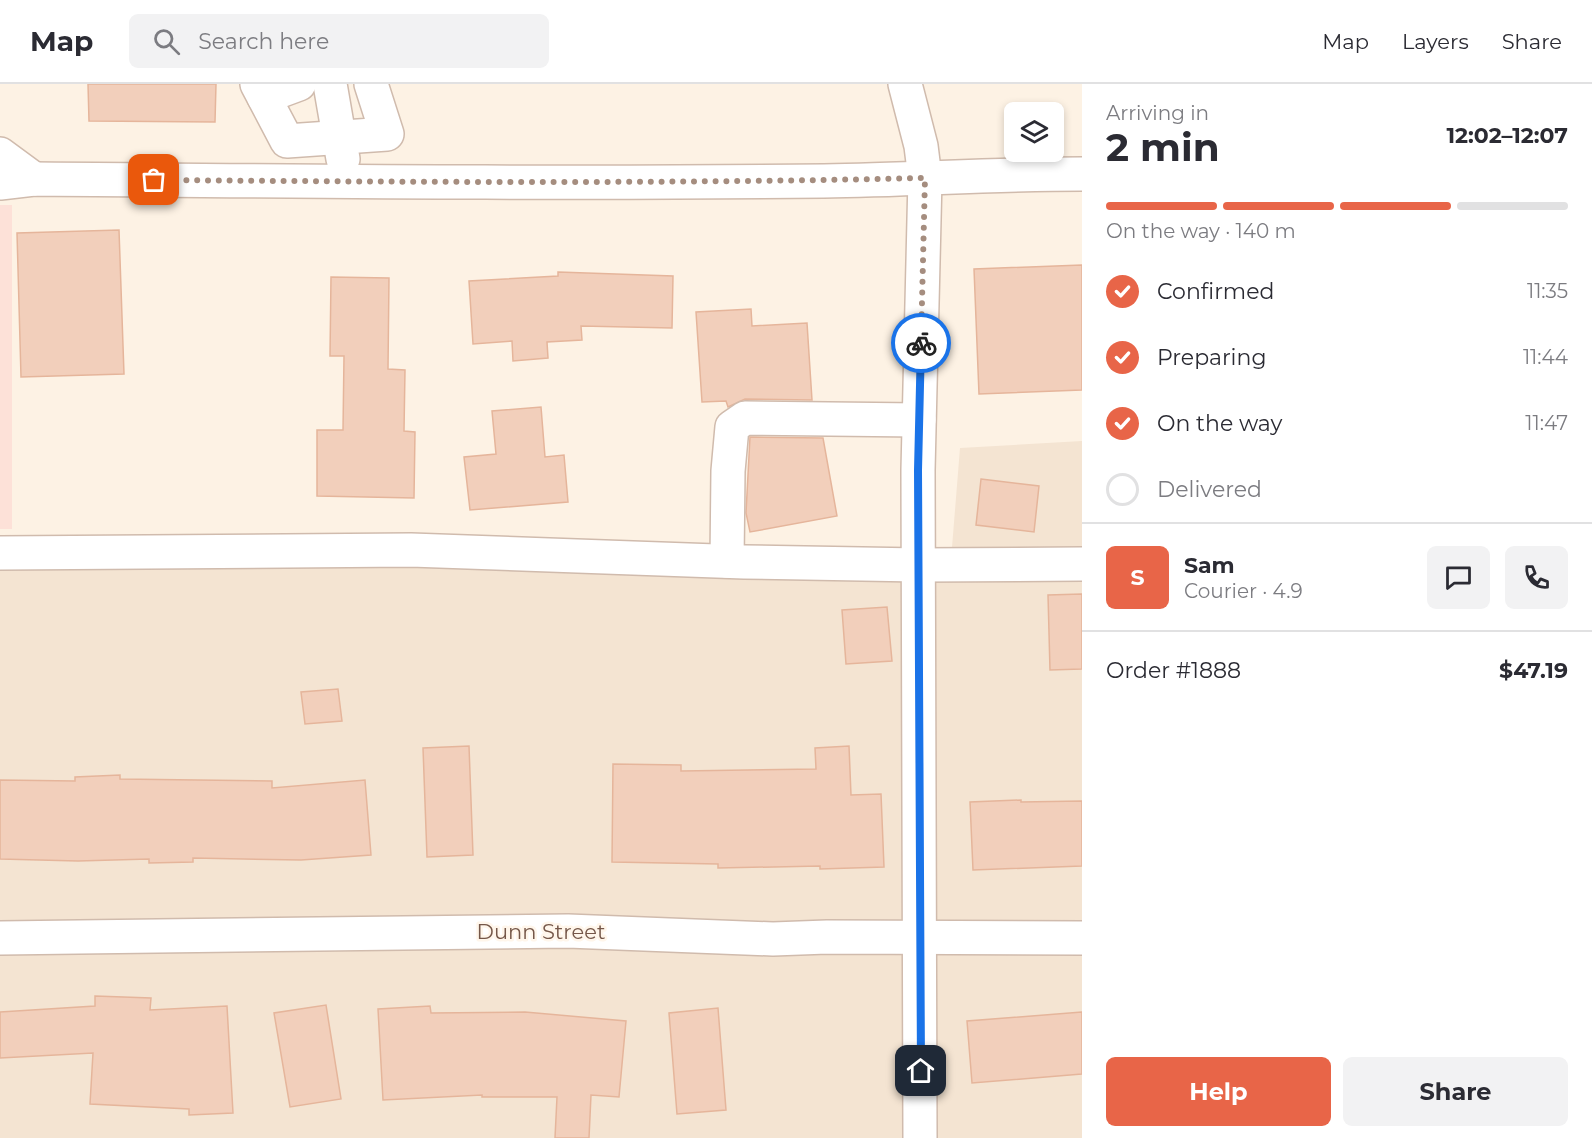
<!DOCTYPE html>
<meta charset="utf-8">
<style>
:root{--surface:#fff;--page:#f2f2f3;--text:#2b2b33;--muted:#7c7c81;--line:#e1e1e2;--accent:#e86548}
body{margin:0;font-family:Montserrat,sans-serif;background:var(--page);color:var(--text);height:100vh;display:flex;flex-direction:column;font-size:22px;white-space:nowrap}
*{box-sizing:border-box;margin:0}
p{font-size:20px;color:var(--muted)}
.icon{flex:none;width:33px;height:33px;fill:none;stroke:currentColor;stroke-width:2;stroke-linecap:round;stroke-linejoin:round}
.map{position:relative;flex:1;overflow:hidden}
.side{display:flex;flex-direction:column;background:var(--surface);width:510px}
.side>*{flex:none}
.controls{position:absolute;left:1004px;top:18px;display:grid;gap:12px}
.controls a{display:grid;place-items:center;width:60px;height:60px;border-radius:9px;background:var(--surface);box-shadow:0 3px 9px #0003;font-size:30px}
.pin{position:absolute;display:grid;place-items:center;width:51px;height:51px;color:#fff;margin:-26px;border-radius:12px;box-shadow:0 3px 9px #0006}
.courier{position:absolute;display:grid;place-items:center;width:60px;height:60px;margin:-30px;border:4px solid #1a73e8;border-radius:50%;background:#fff;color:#222;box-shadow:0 2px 8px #0007}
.summary em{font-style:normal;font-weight:700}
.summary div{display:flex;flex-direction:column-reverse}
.summary{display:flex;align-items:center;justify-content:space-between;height:102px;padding:0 24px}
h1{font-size:39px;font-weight:700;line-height:45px}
.bar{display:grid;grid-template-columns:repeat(4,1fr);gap:9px 6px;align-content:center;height:72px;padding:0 24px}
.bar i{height:8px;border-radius:4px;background:var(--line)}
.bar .on{background:var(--accent)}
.bar p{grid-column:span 4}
.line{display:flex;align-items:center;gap:15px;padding:0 24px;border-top:2px solid var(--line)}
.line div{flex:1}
.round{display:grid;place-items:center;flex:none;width:63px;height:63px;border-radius:9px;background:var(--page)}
ol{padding:0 24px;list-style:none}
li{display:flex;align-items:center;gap:18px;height:66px}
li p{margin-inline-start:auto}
li .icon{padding:6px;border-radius:50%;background:var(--accent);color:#fff;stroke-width:4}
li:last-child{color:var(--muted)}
li i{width:33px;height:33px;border:3px solid var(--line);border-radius:50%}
.cta{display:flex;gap:12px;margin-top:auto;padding:12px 24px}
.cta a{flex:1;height:69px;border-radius:9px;background:var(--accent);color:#fff;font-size:24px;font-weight:700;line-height:69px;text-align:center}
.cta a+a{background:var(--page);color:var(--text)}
header{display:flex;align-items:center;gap:36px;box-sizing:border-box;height:84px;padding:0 30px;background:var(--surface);border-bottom:2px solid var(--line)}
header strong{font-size:28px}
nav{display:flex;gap:33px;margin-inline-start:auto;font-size:21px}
.search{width:420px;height:54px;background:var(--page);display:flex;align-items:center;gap:15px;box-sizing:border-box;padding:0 21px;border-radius:9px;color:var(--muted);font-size:22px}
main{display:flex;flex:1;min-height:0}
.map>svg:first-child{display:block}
</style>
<header>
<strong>Map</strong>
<div class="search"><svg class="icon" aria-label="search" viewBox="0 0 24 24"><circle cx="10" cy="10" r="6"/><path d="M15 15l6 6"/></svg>Search here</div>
<nav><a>Map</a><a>Layers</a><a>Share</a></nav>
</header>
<main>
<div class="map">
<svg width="1082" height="1054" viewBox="0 0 1082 1054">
<rect width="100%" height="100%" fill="#fdf2e4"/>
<path fill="#f4e4d2" d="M 1082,357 L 1082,1054 L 0,1054 L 0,475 L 950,488 L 960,364 Z"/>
<rect fill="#fde1d8" x="0" y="121" width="12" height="324"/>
<g fill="#f2cfbb" stroke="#e5b59b" stroke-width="1.5">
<path d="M 88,0 L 216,0 L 215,38 L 89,37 Z"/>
<path d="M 119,146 L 124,290 L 21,293 L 17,149 Z"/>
<path d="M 1082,181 L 1082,306 L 979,310 L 974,185 Z"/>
<path d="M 558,188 L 673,192 L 672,244 L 581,242 L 582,256 L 547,258 L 548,274 L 513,277 L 512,257 L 473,260 L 469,197 L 558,192 Z"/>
<path d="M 331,193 L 389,194 L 388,285 L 405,286 L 404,347 L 415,348 L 414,414 L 317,412 L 317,346 L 343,346 L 344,272 L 330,272 Z"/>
<path d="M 751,225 L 752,242 L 807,239 L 812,316 L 745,315 L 728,323 L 726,317 L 702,318 L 696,228 Z"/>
<path d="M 541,323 L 545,373 L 564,371 L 568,418 L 470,426 L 464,373 L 496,370 L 492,327 Z"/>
<path d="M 750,353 L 823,354 L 837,432 L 750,448 L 746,429 Z"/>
<path d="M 981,395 L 1039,402 L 1034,448 L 976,441 Z"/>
<path d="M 1082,510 L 1082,585 L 1050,586 L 1048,511 Z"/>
<path d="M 887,523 L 892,577 L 846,580 L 842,526 Z"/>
<path d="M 338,605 L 342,637 L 305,640 L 301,608 Z"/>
<path d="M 469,662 L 473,771 L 427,773 L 423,664 Z"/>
<path d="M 849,662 L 851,711 L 881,710 L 884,783 L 820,785 L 820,782 L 718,784 L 718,780 L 612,778 L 613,680 L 681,681 L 681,687 L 816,685 L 815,664 Z"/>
<path d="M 120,691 L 120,695 L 272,697 L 272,704 L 365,696 L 371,771 L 301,776 L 193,774 L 193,778 L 149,779 L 149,775 L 78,777 L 0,775 L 0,696 L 75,697 L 75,693 Z"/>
<path d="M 1021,716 L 1021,718 L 1082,717 L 1082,782 L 973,786 L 970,718 Z"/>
<path d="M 95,912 L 151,914 L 150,926 L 227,922 L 233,1029 L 189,1031 L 189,1025 L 90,1020 L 93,969 L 0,974 L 0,928 L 95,922 Z"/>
<path d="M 326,921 L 341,1015 L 290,1023 L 274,929 Z"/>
<path d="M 430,922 L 431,929 L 525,928 L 626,937 L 619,1013 L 591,1011 L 589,1054 L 555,1054 L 557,1013 L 482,1013 L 482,1011 L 383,1016 L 378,925 Z"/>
<path d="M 718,924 L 726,1026 L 677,1030 L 669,929 Z"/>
<path d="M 1082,928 L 1082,990 L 972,999 L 967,937 Z"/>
</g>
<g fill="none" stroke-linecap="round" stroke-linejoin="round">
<g stroke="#d0bbad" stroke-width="36">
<g id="minor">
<path d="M 257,0 L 287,57 L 387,50 L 371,0"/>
<path d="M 330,0 L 343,75"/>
<path d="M 905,0 L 921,62 L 925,94 L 918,386 L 920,1054"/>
<path d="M 264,13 L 299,0"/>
<path d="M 0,70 L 34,95"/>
<path d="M 0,99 L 34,95 C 297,97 561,100 824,97 C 910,96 996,90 1082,90"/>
<path d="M 0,469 L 411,466 L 744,478 L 919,481 L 1082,480"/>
<path d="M 727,477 L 728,387 L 732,343 L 745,334 L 919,336"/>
<path d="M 0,854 L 568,847 L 773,855 L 827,853 L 1082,854"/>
</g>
</g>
<use href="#minor" stroke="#fff" stroke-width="33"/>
</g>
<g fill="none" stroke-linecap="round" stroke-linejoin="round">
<path stroke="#a58d7f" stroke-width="6" stroke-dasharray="0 10.8" d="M 154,96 C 411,98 668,100 925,94 L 921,259"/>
<path stroke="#1a73e8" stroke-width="8" d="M 921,987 L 918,386 L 921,259"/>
</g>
<g text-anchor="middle" stroke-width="5" stroke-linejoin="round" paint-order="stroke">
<g font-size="21" fill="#755749" stroke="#fff6eb">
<text x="541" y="855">Dunn Street</text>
</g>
</g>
</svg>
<div class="controls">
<a><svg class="icon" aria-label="layers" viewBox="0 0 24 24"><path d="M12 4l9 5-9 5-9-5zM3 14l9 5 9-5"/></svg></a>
</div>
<div class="pin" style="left:154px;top:96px;background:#ea580c"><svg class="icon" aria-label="bag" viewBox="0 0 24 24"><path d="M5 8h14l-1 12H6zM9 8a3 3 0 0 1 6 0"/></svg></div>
<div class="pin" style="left:921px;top:987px;background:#1f2937"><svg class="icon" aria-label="home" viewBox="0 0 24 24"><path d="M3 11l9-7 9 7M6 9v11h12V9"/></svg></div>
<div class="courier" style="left:921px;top:259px"><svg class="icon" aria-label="bike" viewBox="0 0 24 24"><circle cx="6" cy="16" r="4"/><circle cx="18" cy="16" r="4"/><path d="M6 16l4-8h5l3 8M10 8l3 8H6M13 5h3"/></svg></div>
</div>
<section class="side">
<div class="summary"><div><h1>2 min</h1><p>Arriving in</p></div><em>12:02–12:07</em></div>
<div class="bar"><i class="on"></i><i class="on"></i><i class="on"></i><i></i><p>On the way · 140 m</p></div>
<ol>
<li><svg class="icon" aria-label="check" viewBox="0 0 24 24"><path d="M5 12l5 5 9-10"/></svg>Confirmed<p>11:35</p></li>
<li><svg class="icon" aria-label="check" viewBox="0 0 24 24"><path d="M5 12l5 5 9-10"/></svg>Preparing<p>11:44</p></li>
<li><svg class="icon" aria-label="check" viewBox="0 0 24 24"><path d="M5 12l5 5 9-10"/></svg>On the way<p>11:47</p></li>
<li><i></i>Delivered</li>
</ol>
<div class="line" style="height:108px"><b class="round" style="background:var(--accent);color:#fff">S</b><div><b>Sam</b><p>Courier · 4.9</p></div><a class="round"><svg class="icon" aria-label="chat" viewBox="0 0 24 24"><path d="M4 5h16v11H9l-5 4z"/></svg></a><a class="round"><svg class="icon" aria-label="phone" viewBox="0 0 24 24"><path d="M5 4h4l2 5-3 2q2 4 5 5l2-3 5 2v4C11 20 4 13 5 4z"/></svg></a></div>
<div class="line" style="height:78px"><div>Order #1888</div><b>$47.19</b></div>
<div class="cta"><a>Help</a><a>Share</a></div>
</section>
</main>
